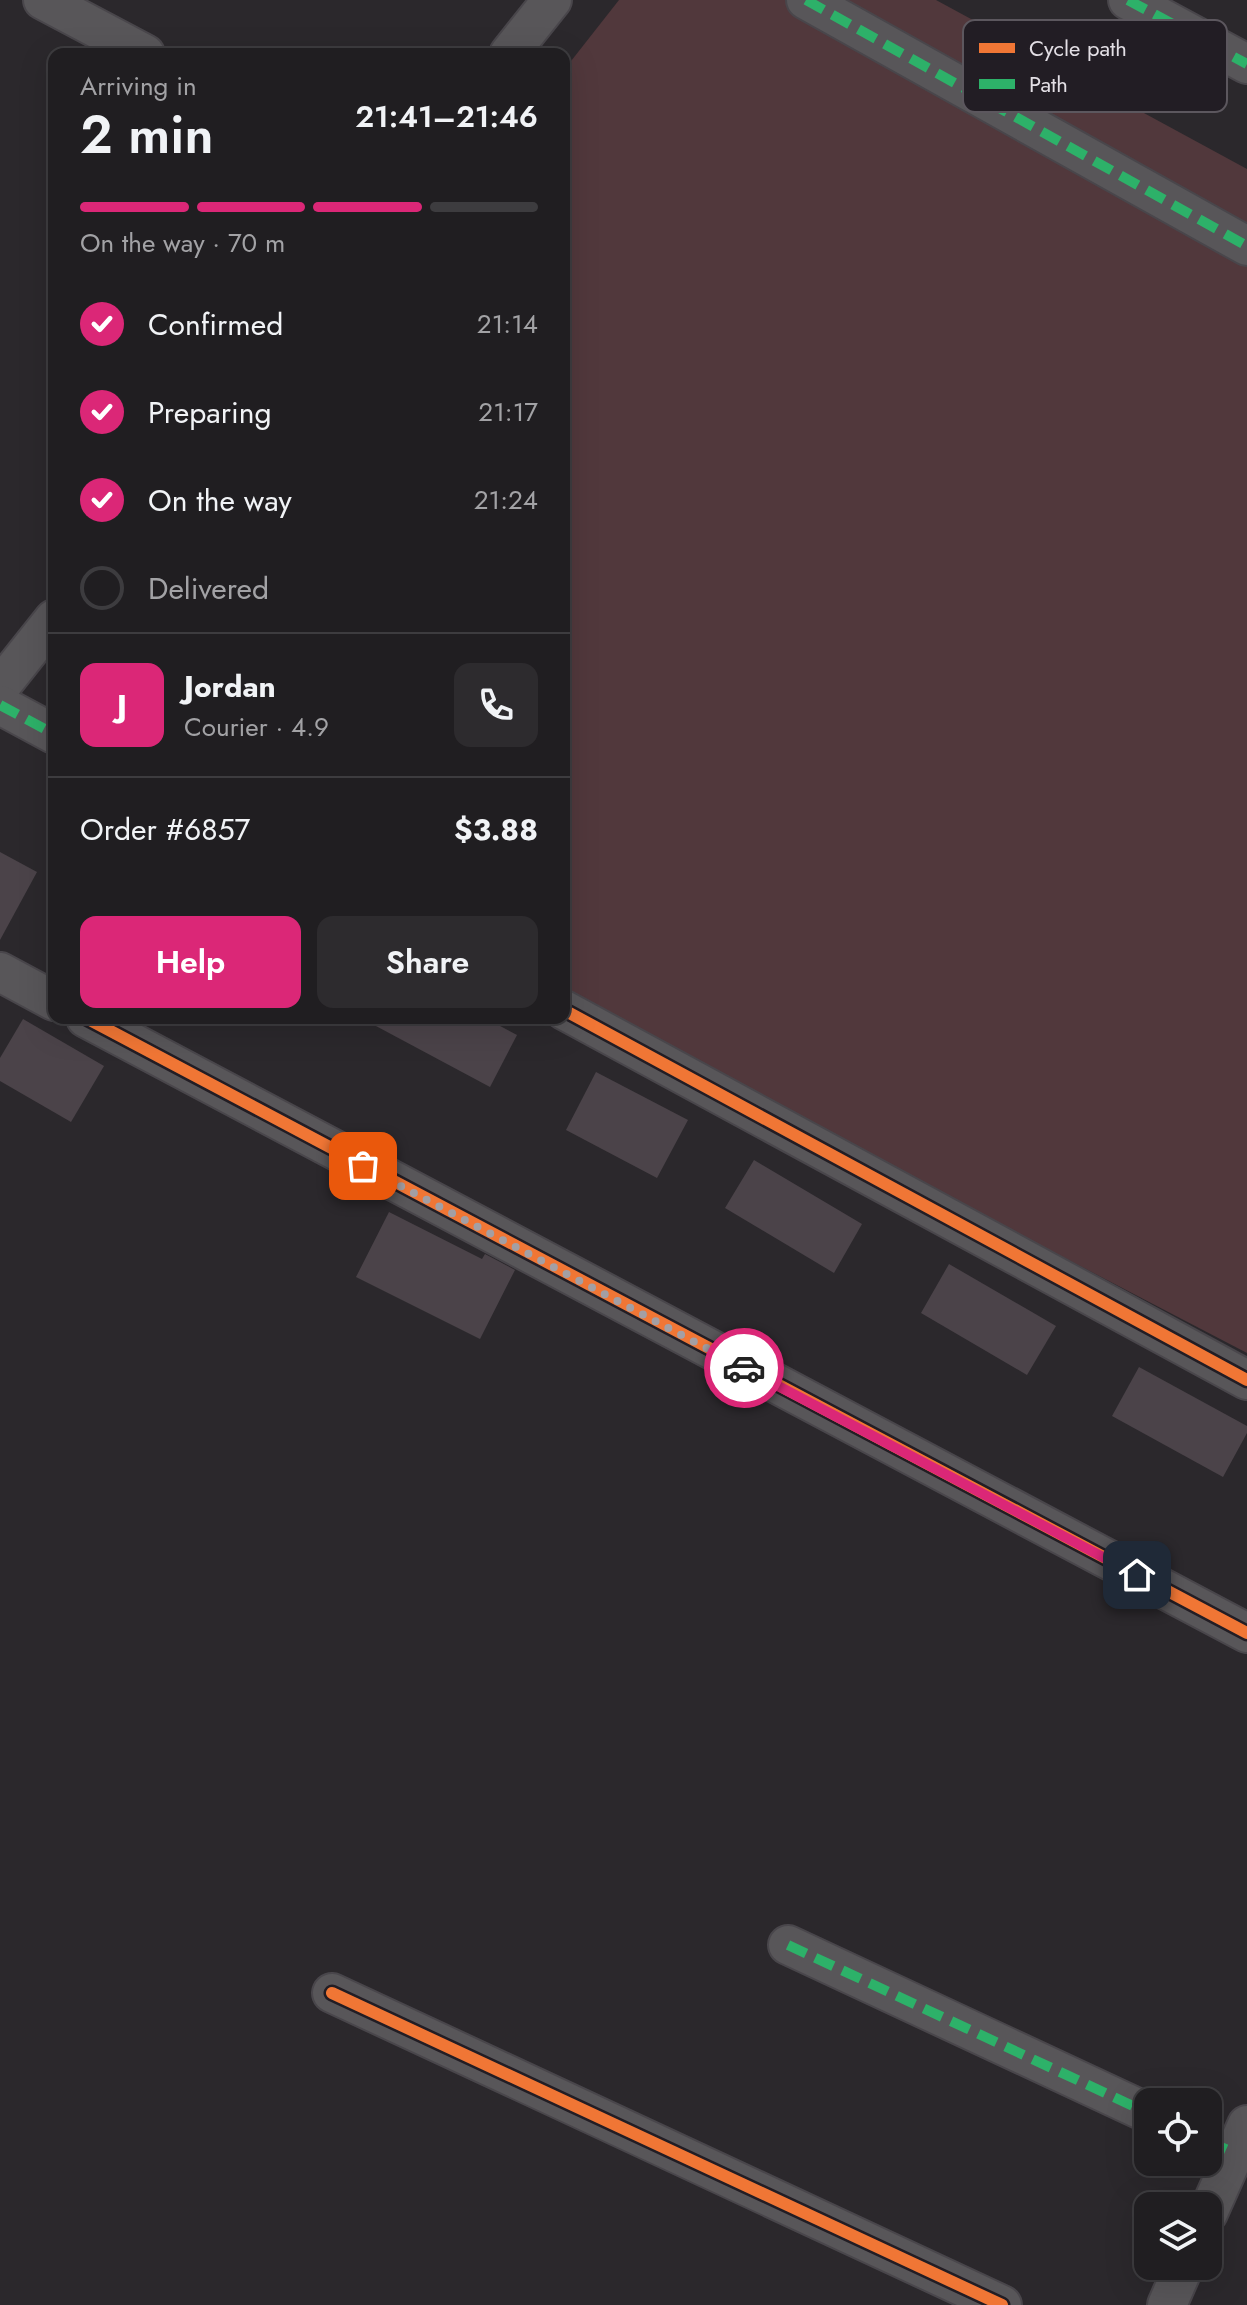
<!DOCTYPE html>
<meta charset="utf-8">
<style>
:root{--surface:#201e21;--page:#2d2b2e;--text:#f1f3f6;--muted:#a2a2a5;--line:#3d3c3f;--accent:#db2777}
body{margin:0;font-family:Jost,sans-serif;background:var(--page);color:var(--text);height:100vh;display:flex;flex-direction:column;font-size:30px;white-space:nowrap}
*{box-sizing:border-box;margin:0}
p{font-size:26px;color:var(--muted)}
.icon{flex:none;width:44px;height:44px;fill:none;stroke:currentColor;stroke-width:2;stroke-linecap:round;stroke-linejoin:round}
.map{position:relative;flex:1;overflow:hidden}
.drawer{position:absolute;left:48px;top:48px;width:522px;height:976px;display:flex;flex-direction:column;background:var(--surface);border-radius:16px;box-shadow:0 8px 32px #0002,0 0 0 2px var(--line)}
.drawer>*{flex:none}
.buttons{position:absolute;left:1134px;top:2088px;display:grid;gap:16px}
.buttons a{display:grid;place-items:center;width:88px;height:88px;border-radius:16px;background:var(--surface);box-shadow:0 8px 32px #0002,0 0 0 2px var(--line);font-size:40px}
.pin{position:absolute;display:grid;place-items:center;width:68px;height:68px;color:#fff;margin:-34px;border-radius:16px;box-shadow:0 4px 12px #0006}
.courier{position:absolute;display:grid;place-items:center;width:80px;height:80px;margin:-40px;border:6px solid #db2777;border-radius:50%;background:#fff;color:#222;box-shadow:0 2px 10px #0007}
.headline em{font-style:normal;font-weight:600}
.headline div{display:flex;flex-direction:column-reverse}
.headline{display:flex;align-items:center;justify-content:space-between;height:136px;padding:0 32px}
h1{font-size:52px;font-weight:600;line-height:60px}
.bar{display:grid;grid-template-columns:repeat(4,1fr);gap:12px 8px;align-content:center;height:96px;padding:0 32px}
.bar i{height:10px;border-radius:6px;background:var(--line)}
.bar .active{background:var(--accent)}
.bar p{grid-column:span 4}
.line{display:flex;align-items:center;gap:20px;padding:0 32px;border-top:2px solid var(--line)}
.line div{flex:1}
.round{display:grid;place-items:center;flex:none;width:84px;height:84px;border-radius:16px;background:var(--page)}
ol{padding:0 32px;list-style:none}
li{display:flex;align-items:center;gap:24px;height:88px}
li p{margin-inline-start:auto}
li .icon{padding:8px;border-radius:50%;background:var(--accent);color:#fff;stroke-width:4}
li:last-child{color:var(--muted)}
li i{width:44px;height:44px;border:4px solid var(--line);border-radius:50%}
.action{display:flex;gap:16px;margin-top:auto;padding:16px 32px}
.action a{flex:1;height:92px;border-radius:16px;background:var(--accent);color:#fff;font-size:32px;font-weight:600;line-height:92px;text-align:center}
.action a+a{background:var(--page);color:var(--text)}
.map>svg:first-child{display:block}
</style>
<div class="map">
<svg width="1247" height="2305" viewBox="0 0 1247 2305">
<rect width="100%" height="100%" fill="#2b282c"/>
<path fill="#51383c" d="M 619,0 L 936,0 L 1247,169 L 1247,1353 L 564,997 L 564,70 Z"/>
<g fill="#4b4349">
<path d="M 0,852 L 37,872 L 0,940 Z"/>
<path d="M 361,1018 L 485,1018 L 517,1035 L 490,1087 Z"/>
<path d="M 23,1019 L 104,1066 L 71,1122 L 0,1081 L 0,1058 Z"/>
<path d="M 596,1072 L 688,1120 L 657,1178 L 566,1130 Z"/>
<path d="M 754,1160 L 862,1224 L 834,1273 L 725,1208 Z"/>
<path d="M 389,1212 L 482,1259 L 485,1254 L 515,1270 L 480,1339 L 356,1277 Z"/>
<path d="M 949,1264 L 1056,1326 L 1027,1375 L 921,1313 Z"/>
<path d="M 1139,1367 L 1247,1426 L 1247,1433 L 1223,1477 L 1112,1416 Z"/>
</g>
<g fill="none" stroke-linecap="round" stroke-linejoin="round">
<g stroke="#49464b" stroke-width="42">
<g id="street">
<path d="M 43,0 L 145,54"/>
<path d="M 806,0 L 1247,246"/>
<path d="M 1128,0 L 1247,64"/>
<path d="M 509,54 L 552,0"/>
<path d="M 0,687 L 54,619"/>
<path d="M 0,705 L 54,734"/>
<path d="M 0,972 L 54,1001"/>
<path d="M 564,1010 L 1247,1380"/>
<path d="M 86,1018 L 1247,1633"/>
<path d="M 788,1945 L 1148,2113"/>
<path d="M 332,1993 L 1002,2305"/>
<path d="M 1208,2213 L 1247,2125"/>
<path d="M 1167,2305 L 1184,2266"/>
</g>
</g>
<use href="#street" stroke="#585659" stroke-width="38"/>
<g stroke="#2db169" stroke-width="10" stroke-dasharray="20 10" stroke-linecap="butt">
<path d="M 806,0 L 1247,246"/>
<path d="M 1128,0 L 1247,64"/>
<path d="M 0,705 L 54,734"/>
<path d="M 788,1945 L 1148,2113"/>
<path d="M 1208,2141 L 1234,2153"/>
</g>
<g stroke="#221d24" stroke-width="17">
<g id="cycleway">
<path d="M 564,1010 L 1247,1380"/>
<path d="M 86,1018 L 1247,1633"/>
<path d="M 332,1993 L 1002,2305"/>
</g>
</g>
<use href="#cycleway" stroke="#f07635" stroke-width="12"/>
</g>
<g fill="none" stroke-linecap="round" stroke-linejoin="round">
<path stroke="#a39fa4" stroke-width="8" stroke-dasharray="0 14.4" d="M 363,1166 L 744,1368"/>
<path stroke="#db2777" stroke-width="10" d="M 744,1368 L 1137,1575"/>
</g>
<rect x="963" y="20" width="264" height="92" rx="12" fill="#221d24" stroke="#5c575e" stroke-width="2"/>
<rect x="979" y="43" width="36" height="10" fill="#f07635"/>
<rect x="979" y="79" width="36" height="10" fill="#2db169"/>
<g font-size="22" fill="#e3dfe5">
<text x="1029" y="56">Cycle path</text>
<text x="1029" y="92">Path</text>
</g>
</svg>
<div class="buttons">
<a><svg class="icon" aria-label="locate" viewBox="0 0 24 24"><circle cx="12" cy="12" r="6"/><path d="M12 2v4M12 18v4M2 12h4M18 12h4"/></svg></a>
<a><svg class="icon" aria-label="layers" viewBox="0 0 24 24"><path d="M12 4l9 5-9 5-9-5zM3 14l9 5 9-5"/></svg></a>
</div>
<div class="pin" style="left:363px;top:1166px;background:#ea580c"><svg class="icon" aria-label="bag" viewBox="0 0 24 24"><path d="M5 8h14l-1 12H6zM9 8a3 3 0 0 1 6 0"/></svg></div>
<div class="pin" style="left:1137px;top:1575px;background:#1f2937"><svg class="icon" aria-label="home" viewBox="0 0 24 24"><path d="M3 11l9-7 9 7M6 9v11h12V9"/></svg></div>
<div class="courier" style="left:744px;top:1368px"><svg class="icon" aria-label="car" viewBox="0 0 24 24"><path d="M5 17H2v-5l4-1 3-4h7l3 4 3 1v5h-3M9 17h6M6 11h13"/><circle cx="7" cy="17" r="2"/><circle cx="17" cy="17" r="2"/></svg></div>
<section class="drawer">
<div class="headline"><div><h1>2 min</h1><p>Arriving in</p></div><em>21:41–21:46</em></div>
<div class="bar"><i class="active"></i><i class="active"></i><i class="active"></i><i></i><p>On the way · 70 m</p></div>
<ol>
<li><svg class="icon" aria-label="check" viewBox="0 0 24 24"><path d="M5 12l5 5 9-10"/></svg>Confirmed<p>21:14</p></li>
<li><svg class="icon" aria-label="check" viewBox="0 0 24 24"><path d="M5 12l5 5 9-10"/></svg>Preparing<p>21:17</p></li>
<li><svg class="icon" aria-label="check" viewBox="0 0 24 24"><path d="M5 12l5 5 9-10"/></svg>On the way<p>21:24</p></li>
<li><i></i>Delivered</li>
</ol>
<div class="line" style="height:144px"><b class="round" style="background:var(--accent);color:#fff">J</b><div><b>Jordan</b><p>Courier · 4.9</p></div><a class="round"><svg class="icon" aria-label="phone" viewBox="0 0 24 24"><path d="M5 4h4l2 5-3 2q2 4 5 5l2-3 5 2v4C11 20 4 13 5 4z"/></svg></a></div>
<div class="line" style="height:104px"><div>Order #6857</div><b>$3.88</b></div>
<div class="action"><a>Help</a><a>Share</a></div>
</section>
</div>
